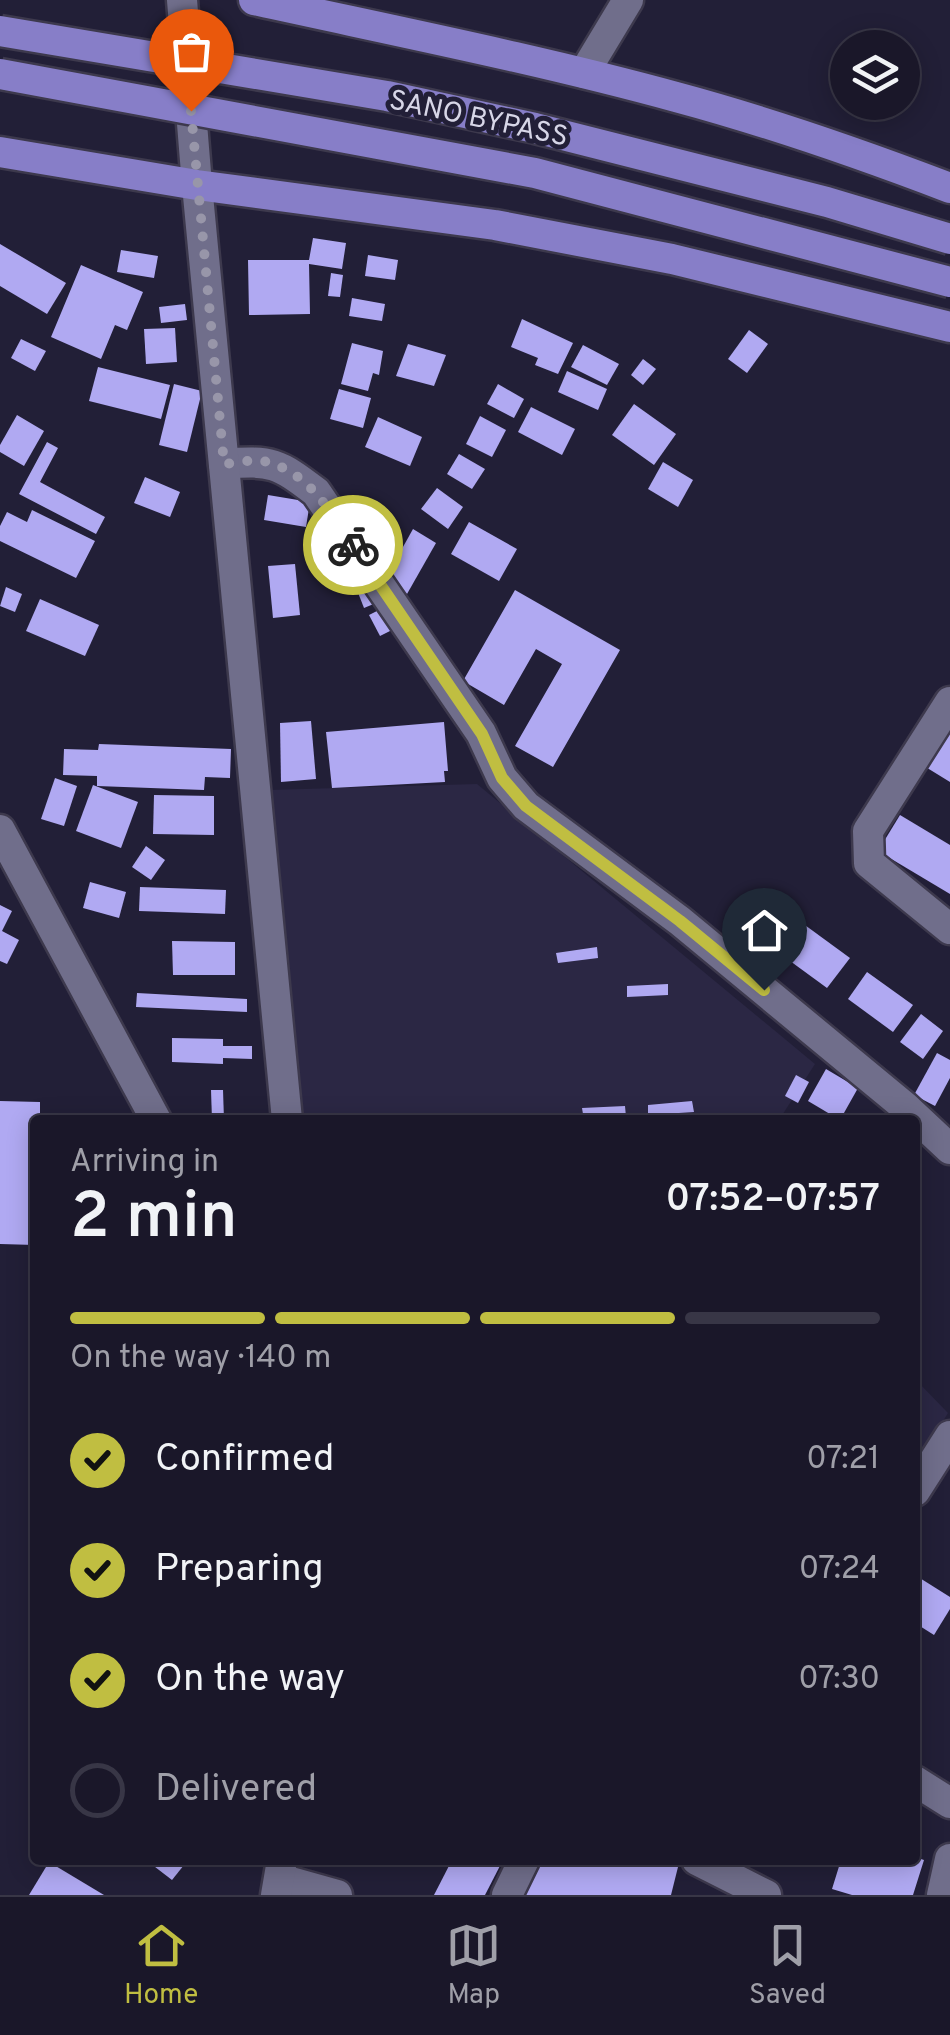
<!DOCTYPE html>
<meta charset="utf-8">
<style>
:root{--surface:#1a1729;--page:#232031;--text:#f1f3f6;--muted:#9f9fa8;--line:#383646;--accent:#c0be41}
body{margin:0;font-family:Overpass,sans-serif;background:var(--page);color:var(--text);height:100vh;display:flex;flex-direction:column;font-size:38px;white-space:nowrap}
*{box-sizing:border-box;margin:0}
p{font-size:32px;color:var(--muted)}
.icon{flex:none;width:55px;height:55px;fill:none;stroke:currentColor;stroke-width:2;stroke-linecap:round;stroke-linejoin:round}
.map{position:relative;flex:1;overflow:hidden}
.drawer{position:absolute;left:30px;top:1115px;width:890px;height:750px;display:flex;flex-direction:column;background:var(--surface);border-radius:10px;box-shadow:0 5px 25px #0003,0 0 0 2px var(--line)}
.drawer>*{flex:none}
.controls{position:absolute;left:830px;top:30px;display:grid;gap:20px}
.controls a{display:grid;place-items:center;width:90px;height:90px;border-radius:50%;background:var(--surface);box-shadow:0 5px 25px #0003,0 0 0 2px var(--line);font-size:50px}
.pin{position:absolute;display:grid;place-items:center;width:85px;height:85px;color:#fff;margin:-102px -42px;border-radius:50% 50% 50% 0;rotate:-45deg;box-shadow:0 0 10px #0007}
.pin .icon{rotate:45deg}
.courier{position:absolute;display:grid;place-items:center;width:100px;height:100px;margin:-50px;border:8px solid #c0be41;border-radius:50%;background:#fff;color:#222;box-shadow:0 2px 12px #0007}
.summary em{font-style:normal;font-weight:600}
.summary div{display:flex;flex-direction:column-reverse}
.summary{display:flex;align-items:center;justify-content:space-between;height:170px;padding:0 40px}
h1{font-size:65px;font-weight:600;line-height:75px}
.bar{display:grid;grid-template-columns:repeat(4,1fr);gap:15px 10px;align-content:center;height:120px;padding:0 40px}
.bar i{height:12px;border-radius:8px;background:var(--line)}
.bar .selected{background:var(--accent)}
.bar p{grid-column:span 4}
ol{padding:0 40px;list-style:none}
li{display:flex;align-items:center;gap:30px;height:110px}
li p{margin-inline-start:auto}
li .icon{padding:10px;border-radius:50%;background:var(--accent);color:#111;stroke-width:4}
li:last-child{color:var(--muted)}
li i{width:55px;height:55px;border:5px solid var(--line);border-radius:50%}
.menu{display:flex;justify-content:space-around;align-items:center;height:140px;border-top:2px solid var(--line);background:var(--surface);font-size:28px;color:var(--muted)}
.menu a{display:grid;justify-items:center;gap:5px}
.menu .selected{color:var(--accent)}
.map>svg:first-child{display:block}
</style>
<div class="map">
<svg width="950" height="1895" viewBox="0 0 950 1895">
<rect width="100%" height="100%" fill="#221f37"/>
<g fill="#2b2744">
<path d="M 477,784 L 815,1064 L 779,1120 L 301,1120 L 269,790 Z"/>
<path d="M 915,1379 L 948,1413 L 915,1466 Z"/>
</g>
<g fill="#b0a9f2">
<path d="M 313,238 L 346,243 L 342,269 L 309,264 L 310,314 L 249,315 L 248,260 L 309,260 Z"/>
<path d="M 0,244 L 66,283 L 47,314 L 0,286 Z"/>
<path d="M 121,250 L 158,256 L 154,278 L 117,272 Z"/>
<path d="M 368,255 L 398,260 L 395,280 L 365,276 Z"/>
<path d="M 81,265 L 143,292 L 127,330 L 115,325 L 101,359 L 51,337 Z"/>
<path d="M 331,273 L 343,275 L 340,297 L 328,296 Z"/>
<path d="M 352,298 L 385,304 L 382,321 L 349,316 Z"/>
<path d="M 185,304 L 187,320 L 161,323 L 159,307 Z"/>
<path d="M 522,319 L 573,343 L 558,374 L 535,365 L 538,358 L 511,347 Z"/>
<path d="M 175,328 L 177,362 L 146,364 L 144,329 Z"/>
<path d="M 749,330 L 768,344 L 747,373 L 728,359 Z"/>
<path d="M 21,339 L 46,351 L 35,371 L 11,358 Z"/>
<path d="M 352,343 L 383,351 L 379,375 L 373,373 L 368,391 L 341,384 Z"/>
<path d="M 408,344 L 446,355 L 434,386 L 396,376 Z"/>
<path d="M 583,345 L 619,364 L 607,385 L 571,367 Z"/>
<path d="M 643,359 L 656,369 L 643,385 L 631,375 Z"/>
<path d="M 98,367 L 170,385 L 161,419 L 89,401 Z"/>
<path d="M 567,371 L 607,389 L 598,410 L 558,392 Z"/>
<path d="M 174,384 L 202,391 L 187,452 L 159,445 Z"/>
<path d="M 498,384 L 524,399 L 514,418 L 487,404 Z"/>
<path d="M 339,389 L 371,398 L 363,428 L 330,419 Z"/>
<path d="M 634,404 L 676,434 L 654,465 L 612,435 Z"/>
<path d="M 531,407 L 575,429 L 562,455 L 518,432 Z"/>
<path d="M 17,415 L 44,431 L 24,466 L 0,452 L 0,445 Z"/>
<path d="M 480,416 L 506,430 L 492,457 L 466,444 Z"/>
<path d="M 378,417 L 422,437 L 410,466 L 365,447 Z"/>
<path d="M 47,442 L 58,448 L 40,482 L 105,517 L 96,534 L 19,494 Z"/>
<path d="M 459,454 L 485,469 L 472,489 L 447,474 Z"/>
<path d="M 663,462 L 693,480 L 678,507 L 648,489 Z"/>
<path d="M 145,477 L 180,492 L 170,517 L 134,503 Z"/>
<path d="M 437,488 L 463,507 L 448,529 L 421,509 Z"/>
<path d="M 268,495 L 310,502 L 306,527 L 264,520 Z"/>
<path d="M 32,510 L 95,541 L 76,578 L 0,541 L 0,526 L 7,512 L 27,522 Z"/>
<path d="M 469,522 L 517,549 L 499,581 L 451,554 Z"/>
<path d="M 326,523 L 343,541 L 328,555 L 312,538 Z"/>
<path d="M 413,529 L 436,543 L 407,594 L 384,581 Z"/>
<path d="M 295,564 L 300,615 L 273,618 L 268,566 Z"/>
<path d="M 355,564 L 376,603 L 364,608 L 348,567 Z"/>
<path d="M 6,587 L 22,594 L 15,612 L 0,606 Z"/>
<path d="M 515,590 L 620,650 L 553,767 L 515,746 L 562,664 L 536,649 L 504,705 L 463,681 Z"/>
<path d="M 40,599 L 99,625 L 85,656 L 26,631 Z"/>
<path d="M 383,608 L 394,629 L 380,636 L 369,615 Z"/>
<path d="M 311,721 L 316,779 L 281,782 L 280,723 Z"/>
<path d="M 444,722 L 448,771 L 444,771 L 445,782 L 332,788 L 326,732 Z"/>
<path d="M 950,723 L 950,782 L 924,766 Z"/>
<path d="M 99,744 L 231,749 L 230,778 L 205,777 L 204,790 L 97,786 L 97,776 L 63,775 L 64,749 L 98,750 Z"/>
<path d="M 55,778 L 77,786 L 64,826 L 41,819 Z"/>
<path d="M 93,785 L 138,802 L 121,848 L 76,831 Z"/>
<path d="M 154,795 L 214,796 L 214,835 L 153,834 Z"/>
<path d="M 900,815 L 950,845 L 950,894 L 878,851 Z"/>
<path d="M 146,846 L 165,860 L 151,880 L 132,867 Z"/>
<path d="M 90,882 L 126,892 L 119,918 L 83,908 Z"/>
<path d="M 140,887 L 226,890 L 225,914 L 139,911 Z"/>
<path d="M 0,905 L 12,911 L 2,931 L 19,940 L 7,964 L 0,961 Z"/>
<path d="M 798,920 L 850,958 L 827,988 L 775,950 Z"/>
<path d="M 172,941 L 235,942 L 235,975 L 173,975 Z"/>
<path d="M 597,947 L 598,958 L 558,963 L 556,953 Z"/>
<path d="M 867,972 L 913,1005 L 893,1032 L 848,999 Z"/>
<path d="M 668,984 L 668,995 L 627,997 L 627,986 Z"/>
<path d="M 137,993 L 247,999 L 247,1012 L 136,1007 Z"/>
<path d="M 921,1014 L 943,1031 L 923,1059 L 900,1042 Z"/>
<path d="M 172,1038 L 223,1039 L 223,1046 L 252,1046 L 252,1059 L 223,1058 L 223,1064 L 172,1062 Z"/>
<path d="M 937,1053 L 950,1060 L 950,1078 L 935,1106 L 914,1095 Z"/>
<path d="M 826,1069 L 858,1088 L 840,1120 L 808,1101 Z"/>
<path d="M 796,1075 L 809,1082 L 798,1103 L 785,1096 Z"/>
<path d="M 211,1090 L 223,1090 L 224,1120 L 212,1120 Z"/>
<path d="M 0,1101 L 40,1102 L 40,1120 L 35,1120 L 35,1245 L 0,1244 Z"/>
<path d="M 692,1101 L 694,1112 L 648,1115 L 648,1105 Z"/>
<path d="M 625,1106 L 626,1117 L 584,1120 L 582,1108 Z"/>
<path d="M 915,1575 L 950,1597 L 950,1609 L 934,1635 L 915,1623 Z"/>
<path d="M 915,1857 L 924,1860 L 913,1895 L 852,1895 L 832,1889 L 841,1860 L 915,1860 Z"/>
<path d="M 146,1860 L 188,1860 L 172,1880 Z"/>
<path d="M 452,1860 L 503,1860 L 485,1895 L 434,1895 Z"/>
<path d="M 550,1860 L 648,1860 L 678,1867 L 671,1895 L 524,1895 L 532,1862 L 549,1866 Z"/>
<path d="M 49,1862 L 104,1895 L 29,1895 Z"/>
</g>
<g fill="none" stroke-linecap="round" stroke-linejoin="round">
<g stroke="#3d394d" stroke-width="35">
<g id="minor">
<path d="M 584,73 L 628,0"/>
<path d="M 224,464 C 272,460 278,463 316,492 L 481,733 L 502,778 L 526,806 L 680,921 L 904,1106 L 950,1149"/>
<path d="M 950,702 L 868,831 L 869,863 L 950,929"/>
<path d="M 915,1491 L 950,1436"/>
<path d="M 915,1781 L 950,1803"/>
<path d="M 697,1860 L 766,1895"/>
<path d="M 280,1879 L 337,1895"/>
<path d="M 507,1895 L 524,1860"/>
<path d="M 942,1895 L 950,1859"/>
</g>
</g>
<g stroke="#3d394d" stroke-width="35">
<g id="tertiary">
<path d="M 182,0 L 197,185 L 287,1120"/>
<path d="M 0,830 L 156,1120"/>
<path d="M 276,1895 L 282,1860"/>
</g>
</g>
<g stroke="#3d394d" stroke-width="35">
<g id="trunk">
<path d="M 254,0 C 395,31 537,59 676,97 C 769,122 861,154 950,188"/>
<path d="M 0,152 L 197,185 L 495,225 L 672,259 L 950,327"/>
</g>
</g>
<use href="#minor" stroke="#706e8b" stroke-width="30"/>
<use href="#tertiary" stroke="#706e8b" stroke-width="30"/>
<use href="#trunk" stroke="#877ec8" stroke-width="30"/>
<g stroke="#3d394d" stroke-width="35" stroke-linecap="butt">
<g id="trunk-bridge">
<path d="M 0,31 L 387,96 L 535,128 L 827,202 L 950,239"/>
<path d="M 0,74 L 535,173 L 950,282"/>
</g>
</g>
<use href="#trunk-bridge" stroke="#877ec8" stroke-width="30"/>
</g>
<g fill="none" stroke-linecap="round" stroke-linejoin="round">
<path stroke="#9896a9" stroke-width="10" stroke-dasharray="0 18" d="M 191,111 L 224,464 C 236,463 251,459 263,461 C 307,470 330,511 353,545"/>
<path stroke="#c0be41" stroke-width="12" d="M 353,545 L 482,734 L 502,778 L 526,806 L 680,921 L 764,990"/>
</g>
<g text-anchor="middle" stroke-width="10" stroke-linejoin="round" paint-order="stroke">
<g font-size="28" fill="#d7d6e7" stroke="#221f37">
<text transform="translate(479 117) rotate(12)" y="10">SANO BYPASS</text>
</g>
</g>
</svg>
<div class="controls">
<a><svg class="icon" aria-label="layers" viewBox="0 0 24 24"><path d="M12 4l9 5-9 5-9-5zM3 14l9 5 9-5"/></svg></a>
</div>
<div class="pin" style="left:191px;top:111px;background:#ea580c"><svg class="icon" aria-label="bag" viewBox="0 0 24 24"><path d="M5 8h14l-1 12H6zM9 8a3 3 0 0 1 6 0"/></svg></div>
<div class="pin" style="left:764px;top:990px;background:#1f2937"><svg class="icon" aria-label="home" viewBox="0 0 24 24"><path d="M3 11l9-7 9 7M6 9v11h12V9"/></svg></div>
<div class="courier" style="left:353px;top:545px"><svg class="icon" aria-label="bike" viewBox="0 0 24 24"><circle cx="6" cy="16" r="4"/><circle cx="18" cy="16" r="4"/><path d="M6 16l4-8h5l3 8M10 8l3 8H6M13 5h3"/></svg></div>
<section class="drawer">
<div class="summary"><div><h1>2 min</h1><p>Arriving in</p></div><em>07:52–07:57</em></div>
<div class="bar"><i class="selected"></i><i class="selected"></i><i class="selected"></i><i></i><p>On the way · 140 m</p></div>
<ol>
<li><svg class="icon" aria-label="check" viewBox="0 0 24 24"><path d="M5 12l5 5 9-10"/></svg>Confirmed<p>07:21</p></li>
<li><svg class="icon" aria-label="check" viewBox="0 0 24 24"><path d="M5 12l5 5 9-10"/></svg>Preparing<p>07:24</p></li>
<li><svg class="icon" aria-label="check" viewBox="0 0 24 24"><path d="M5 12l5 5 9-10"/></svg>On the way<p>07:30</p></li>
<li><i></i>Delivered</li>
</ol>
</section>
</div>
<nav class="menu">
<a class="selected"><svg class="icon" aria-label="home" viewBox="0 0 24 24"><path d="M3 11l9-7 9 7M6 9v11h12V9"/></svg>Home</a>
<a><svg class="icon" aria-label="map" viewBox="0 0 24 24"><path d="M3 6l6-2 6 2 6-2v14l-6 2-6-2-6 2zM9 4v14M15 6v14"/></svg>Map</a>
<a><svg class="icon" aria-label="saved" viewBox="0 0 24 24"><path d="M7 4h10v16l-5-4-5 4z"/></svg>Saved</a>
</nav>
